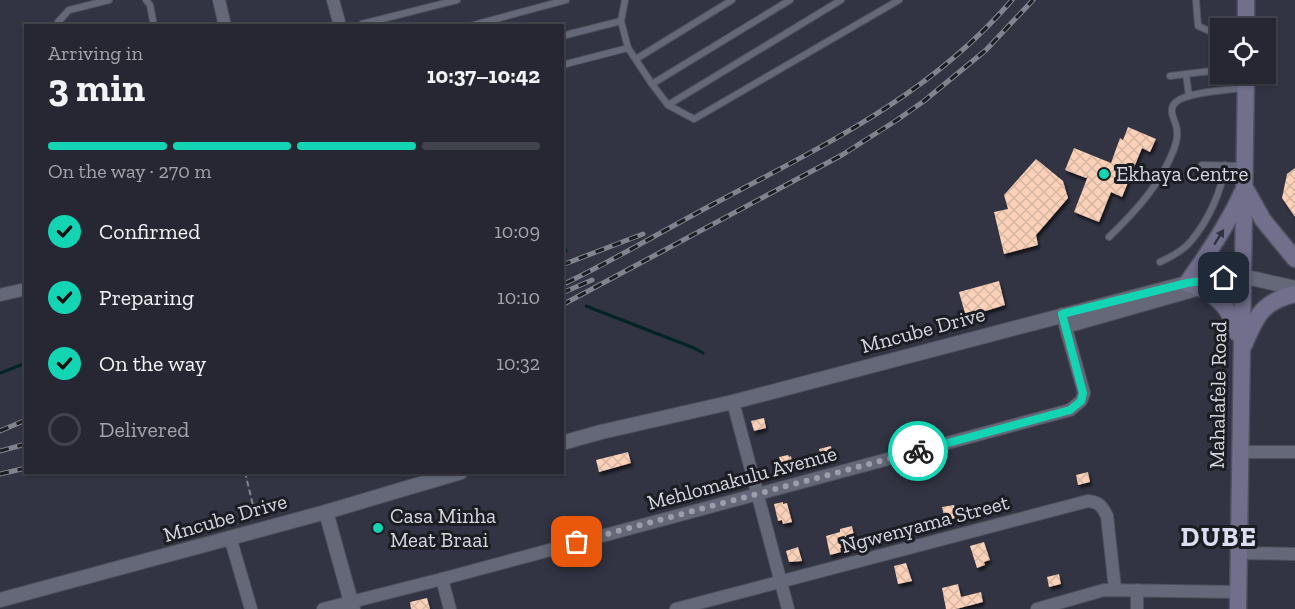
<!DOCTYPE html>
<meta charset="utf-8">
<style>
:root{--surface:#262732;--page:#2e2f3a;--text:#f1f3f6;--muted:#a4a5ac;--line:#42444d;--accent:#13d5b3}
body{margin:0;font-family:"Zilla Slab",serif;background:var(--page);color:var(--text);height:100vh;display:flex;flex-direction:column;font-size:22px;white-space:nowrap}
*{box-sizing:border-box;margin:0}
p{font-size:20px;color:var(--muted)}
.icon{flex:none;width:33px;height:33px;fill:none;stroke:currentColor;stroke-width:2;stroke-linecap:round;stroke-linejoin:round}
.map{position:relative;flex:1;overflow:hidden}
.side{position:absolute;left:24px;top:24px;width:540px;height:450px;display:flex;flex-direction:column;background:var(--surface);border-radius:0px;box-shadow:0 2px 4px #0004,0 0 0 2px var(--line)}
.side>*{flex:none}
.fabs{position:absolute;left:1210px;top:18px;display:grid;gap:12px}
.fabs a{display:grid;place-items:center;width:66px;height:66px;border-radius:0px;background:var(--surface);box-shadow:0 2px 4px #0004,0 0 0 2px var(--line);font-size:30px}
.pin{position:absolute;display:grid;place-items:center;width:51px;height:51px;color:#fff;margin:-26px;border-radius:12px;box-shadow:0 3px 9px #0006}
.courier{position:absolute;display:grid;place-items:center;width:60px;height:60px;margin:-30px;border:4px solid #13d5b3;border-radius:50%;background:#fff;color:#222;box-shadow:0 2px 8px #0007}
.headline em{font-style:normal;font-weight:700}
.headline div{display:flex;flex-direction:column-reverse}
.headline{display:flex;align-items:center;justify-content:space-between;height:102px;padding:0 24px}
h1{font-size:39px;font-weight:700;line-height:45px}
.bar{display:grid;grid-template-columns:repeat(4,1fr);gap:9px 6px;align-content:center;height:72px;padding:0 24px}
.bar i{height:8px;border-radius:4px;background:var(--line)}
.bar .active{background:var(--accent)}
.bar p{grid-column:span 4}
ol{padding:0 24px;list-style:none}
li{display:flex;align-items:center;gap:18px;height:66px}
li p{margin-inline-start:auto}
li .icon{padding:6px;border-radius:50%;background:var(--accent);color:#111;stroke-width:4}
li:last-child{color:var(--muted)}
li i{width:33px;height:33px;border:3px solid var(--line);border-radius:50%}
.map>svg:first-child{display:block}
</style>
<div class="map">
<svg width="1295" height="609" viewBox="0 0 1295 609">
<defs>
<pattern id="building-cross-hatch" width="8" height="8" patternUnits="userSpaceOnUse" patternTransform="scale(1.5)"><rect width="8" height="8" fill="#fbd2b9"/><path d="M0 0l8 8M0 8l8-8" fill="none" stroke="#d6b5a1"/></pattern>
<filter id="shadow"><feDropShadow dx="2" dy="3.5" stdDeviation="1.5" flood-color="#0009"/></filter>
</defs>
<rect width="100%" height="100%" fill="#323443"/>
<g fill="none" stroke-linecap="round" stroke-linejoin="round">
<g stroke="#022424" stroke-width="3">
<path d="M 562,243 L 566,251"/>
<path d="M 586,306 L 694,348 L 703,353"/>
<path d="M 0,373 L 26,363"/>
</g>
</g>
<g fill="url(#building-cross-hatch)" filter="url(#shadow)">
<path d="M 1128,127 L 1156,139 L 1150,152 L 1142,148 L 1122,197 L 1111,192 L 1099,222 L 1074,212 L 1088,176 L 1086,178 L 1065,170 L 1074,148 L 1111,163 L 1120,138 L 1123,140 Z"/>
<path d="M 1036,159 L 1063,181 L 1068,198 L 1036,235 L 1038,245 L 1004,254 L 994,212 L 1008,209 L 1004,195 Z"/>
<path d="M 1295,168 L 1295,217 L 1282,198 L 1287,174 Z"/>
<path d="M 999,281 L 1005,305 L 966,317 L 959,292 Z"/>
<path d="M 764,418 L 766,428 L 754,431 L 751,421 Z"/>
<path d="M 831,446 L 833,456 L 822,459 L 819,449 Z"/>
<path d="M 628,452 L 631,463 L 599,472 L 596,460 Z"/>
<path d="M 788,455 L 789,457 L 791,456 L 793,468 L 782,470 L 779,457 Z"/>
<path d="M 1088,472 L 1090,482 L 1078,485 L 1076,475 Z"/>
<path d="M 783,502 L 783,504 L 787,503 L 792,522 L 783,524 L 782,520 L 778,521 L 774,504 Z"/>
<path d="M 954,505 L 957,518 L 945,520 L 942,507 Z"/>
<path d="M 852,526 L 856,545 L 840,548 L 841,552 L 830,555 L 826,536 L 840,532 L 840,529 Z"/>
<path d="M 984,542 L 990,560 L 984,562 L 985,565 L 977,568 L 970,546 Z"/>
<path d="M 798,547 L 802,561 L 789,562 L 786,551 Z"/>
<path d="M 906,563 L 912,581 L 898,584 L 894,566 Z"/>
<path d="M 1059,574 L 1061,584 L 1049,587 L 1047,577 Z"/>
<path d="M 958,584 L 961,597 L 981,592 L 983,602 L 956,609 L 946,609 L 942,588 Z"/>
<path d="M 427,598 L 430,609 L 411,609 L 410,602 Z"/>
</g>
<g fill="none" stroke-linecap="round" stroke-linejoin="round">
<g stroke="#4e505c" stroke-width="8">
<g id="service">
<path d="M 146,0 L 150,5 L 154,26"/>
<path d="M 625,0 L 621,21 L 628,48 L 652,84 L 668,105 L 694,119 L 899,0"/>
<path d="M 1196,0 L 1198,26 L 1221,36"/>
<path d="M 362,24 L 457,0"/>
<path d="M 59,26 L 58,22 L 69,10 L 109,0"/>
<path d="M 470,26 L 566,0"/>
<path d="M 562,36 L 621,21"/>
<path d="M 636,59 L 732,0"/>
<path d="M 562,65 L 628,48"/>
<path d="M 1170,76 L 1186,74"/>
<path d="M 652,84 L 790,0"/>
<path d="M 1189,96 L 1186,74 L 1211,71"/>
<path d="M 668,105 L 841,0"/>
<path d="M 1202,165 L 1244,166"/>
<path d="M 1109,237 C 1135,212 1161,184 1174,149 C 1176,143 1178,138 1177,131 C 1177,121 1166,111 1176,102 C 1187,92 1228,90 1243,88"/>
<path d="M 1160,262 C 1171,257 1183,251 1191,241 C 1208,221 1222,191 1225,165"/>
</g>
</g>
<g stroke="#4e505c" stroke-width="14">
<g id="minor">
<path d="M 219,0 L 225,26"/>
<path d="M 333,0 L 340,26"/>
<path d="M 0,295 L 26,289"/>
<path d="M 1066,327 L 1203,288"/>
<path d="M 733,402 L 788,609"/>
<path d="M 1240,452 L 1295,452"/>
<path d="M 230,537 L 251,609"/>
<path d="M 1239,553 L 1295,554"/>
<path d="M 442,579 L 450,609"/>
<path d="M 323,609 L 442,579 L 1070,410 L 1081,401 L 1084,393 L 1062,314"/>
<path d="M 676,609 L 1088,501 C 1099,502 1102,506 1107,516 L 1115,589"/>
<path d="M 1037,609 L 1104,590 L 1238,592"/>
<path d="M 1137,609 L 1137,590"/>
</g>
</g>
<g stroke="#4e505c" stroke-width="16">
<g id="tertiary">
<path d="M 562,443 L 601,432 L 733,402 L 1187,283 L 1242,276 L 1295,288"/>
<path d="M 326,512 L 353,609"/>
<path d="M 0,600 L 326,512 L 461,472"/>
</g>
</g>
<g stroke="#4e505c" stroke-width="19">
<g id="secondary">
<path d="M 1246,28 L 1246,0"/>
<path d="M 1245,188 L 1263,220 L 1295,259"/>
<path d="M 1237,333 C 1231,306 1213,291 1187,283 C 1208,254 1227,226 1242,193"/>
<path d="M 1244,345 C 1256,316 1263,301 1295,294"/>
<path d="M 1238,609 L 1246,74"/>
</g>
</g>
<g stroke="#81838f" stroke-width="2" stroke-dasharray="6 3" stroke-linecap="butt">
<path d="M 165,472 L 165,474 L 173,472"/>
<path d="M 245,472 L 256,518"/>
</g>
<use href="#service" stroke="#656878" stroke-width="6"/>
<use href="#minor" stroke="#656878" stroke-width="12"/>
<use href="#tertiary" stroke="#656878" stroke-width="14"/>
<use href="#secondary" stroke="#716f8c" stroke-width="16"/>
<g stroke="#81838f" stroke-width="5">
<g id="rail">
<path d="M 562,265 L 643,234"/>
<path d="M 566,283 C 620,257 671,226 723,199 C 829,143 932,93 1012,0"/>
<path d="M 562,293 L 592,280"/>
<path d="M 562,305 L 842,155 L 897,120 L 924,101 L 986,50 L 1033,0"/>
<path d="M 0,431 L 26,420"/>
<path d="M 0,451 L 26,444"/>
<path d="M 0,474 L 26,468"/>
</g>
</g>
<use href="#rail" stroke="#1b1d23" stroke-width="3" stroke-dasharray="9" stroke-linecap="butt"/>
</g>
<defs><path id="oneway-solid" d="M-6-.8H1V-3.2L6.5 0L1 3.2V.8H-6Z" transform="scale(1.5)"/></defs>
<use fill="#30323d" href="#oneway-solid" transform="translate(1219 237) rotate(-58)"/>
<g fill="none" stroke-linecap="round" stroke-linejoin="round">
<path stroke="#9c9da9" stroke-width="6" stroke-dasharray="0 10.8" d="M 577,542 L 918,451"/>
<path stroke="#13d5b3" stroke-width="8" d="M 918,451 L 1070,410 L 1081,401 L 1083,393 L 1062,314 L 1187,283 L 1224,278"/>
</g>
<g fill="#13d5b3" stroke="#1b1d23" stroke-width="2">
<circle cx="1104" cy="174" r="6"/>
<circle cx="378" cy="528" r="6"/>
</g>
<g text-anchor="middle" stroke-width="6" stroke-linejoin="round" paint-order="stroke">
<g font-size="21" fill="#d5d6e0" stroke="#1b1d23" text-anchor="start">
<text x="1116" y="181">Ekhaya Centre</text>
<text x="390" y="523">Casa Minha<tspan x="390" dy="24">Meat Braai</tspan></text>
</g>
<g font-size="21" fill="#d5d6e0" stroke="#1b1d23">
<text transform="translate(923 330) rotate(-15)" y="7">Mncube Drive</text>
<text transform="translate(1218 395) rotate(-89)" y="7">Mahalafele Road</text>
<text transform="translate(742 478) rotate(-15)" y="7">Mehlomakulu Avenue</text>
<text transform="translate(225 518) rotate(-16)" y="7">Mncube Drive</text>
<text transform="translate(925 524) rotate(-15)" y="7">Ngwenyama Street</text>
</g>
<g font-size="27" font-weight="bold" letter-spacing="1.5" fill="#dbdef1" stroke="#1b1d23">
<text x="1219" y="546">DUBE</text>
</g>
</g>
</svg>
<div class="fabs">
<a><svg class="icon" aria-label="locate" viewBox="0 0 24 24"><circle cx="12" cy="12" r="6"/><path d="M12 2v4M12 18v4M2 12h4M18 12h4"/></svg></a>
</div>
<div class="pin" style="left:577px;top:542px;background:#ea580c"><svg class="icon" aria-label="bag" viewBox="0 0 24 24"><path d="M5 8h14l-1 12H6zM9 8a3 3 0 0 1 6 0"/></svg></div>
<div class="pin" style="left:1224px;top:278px;background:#1f2937"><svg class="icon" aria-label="home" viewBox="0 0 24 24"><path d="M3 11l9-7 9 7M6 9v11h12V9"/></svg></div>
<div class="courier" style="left:918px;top:451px"><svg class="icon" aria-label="bike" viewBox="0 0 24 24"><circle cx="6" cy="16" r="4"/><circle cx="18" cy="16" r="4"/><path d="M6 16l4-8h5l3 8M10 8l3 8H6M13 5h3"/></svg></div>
<section class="side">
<div class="headline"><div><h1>3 min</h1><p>Arriving in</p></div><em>10:37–10:42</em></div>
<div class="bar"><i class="active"></i><i class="active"></i><i class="active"></i><i></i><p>On the way · 270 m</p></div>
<ol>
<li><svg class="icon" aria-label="check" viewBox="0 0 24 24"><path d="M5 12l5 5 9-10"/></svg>Confirmed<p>10:09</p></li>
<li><svg class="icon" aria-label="check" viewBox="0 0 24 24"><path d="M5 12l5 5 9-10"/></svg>Preparing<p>10:10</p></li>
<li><svg class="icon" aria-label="check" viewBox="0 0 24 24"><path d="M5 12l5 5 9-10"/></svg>On the way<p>10:32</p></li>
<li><i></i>Delivered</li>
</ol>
</section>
</div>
